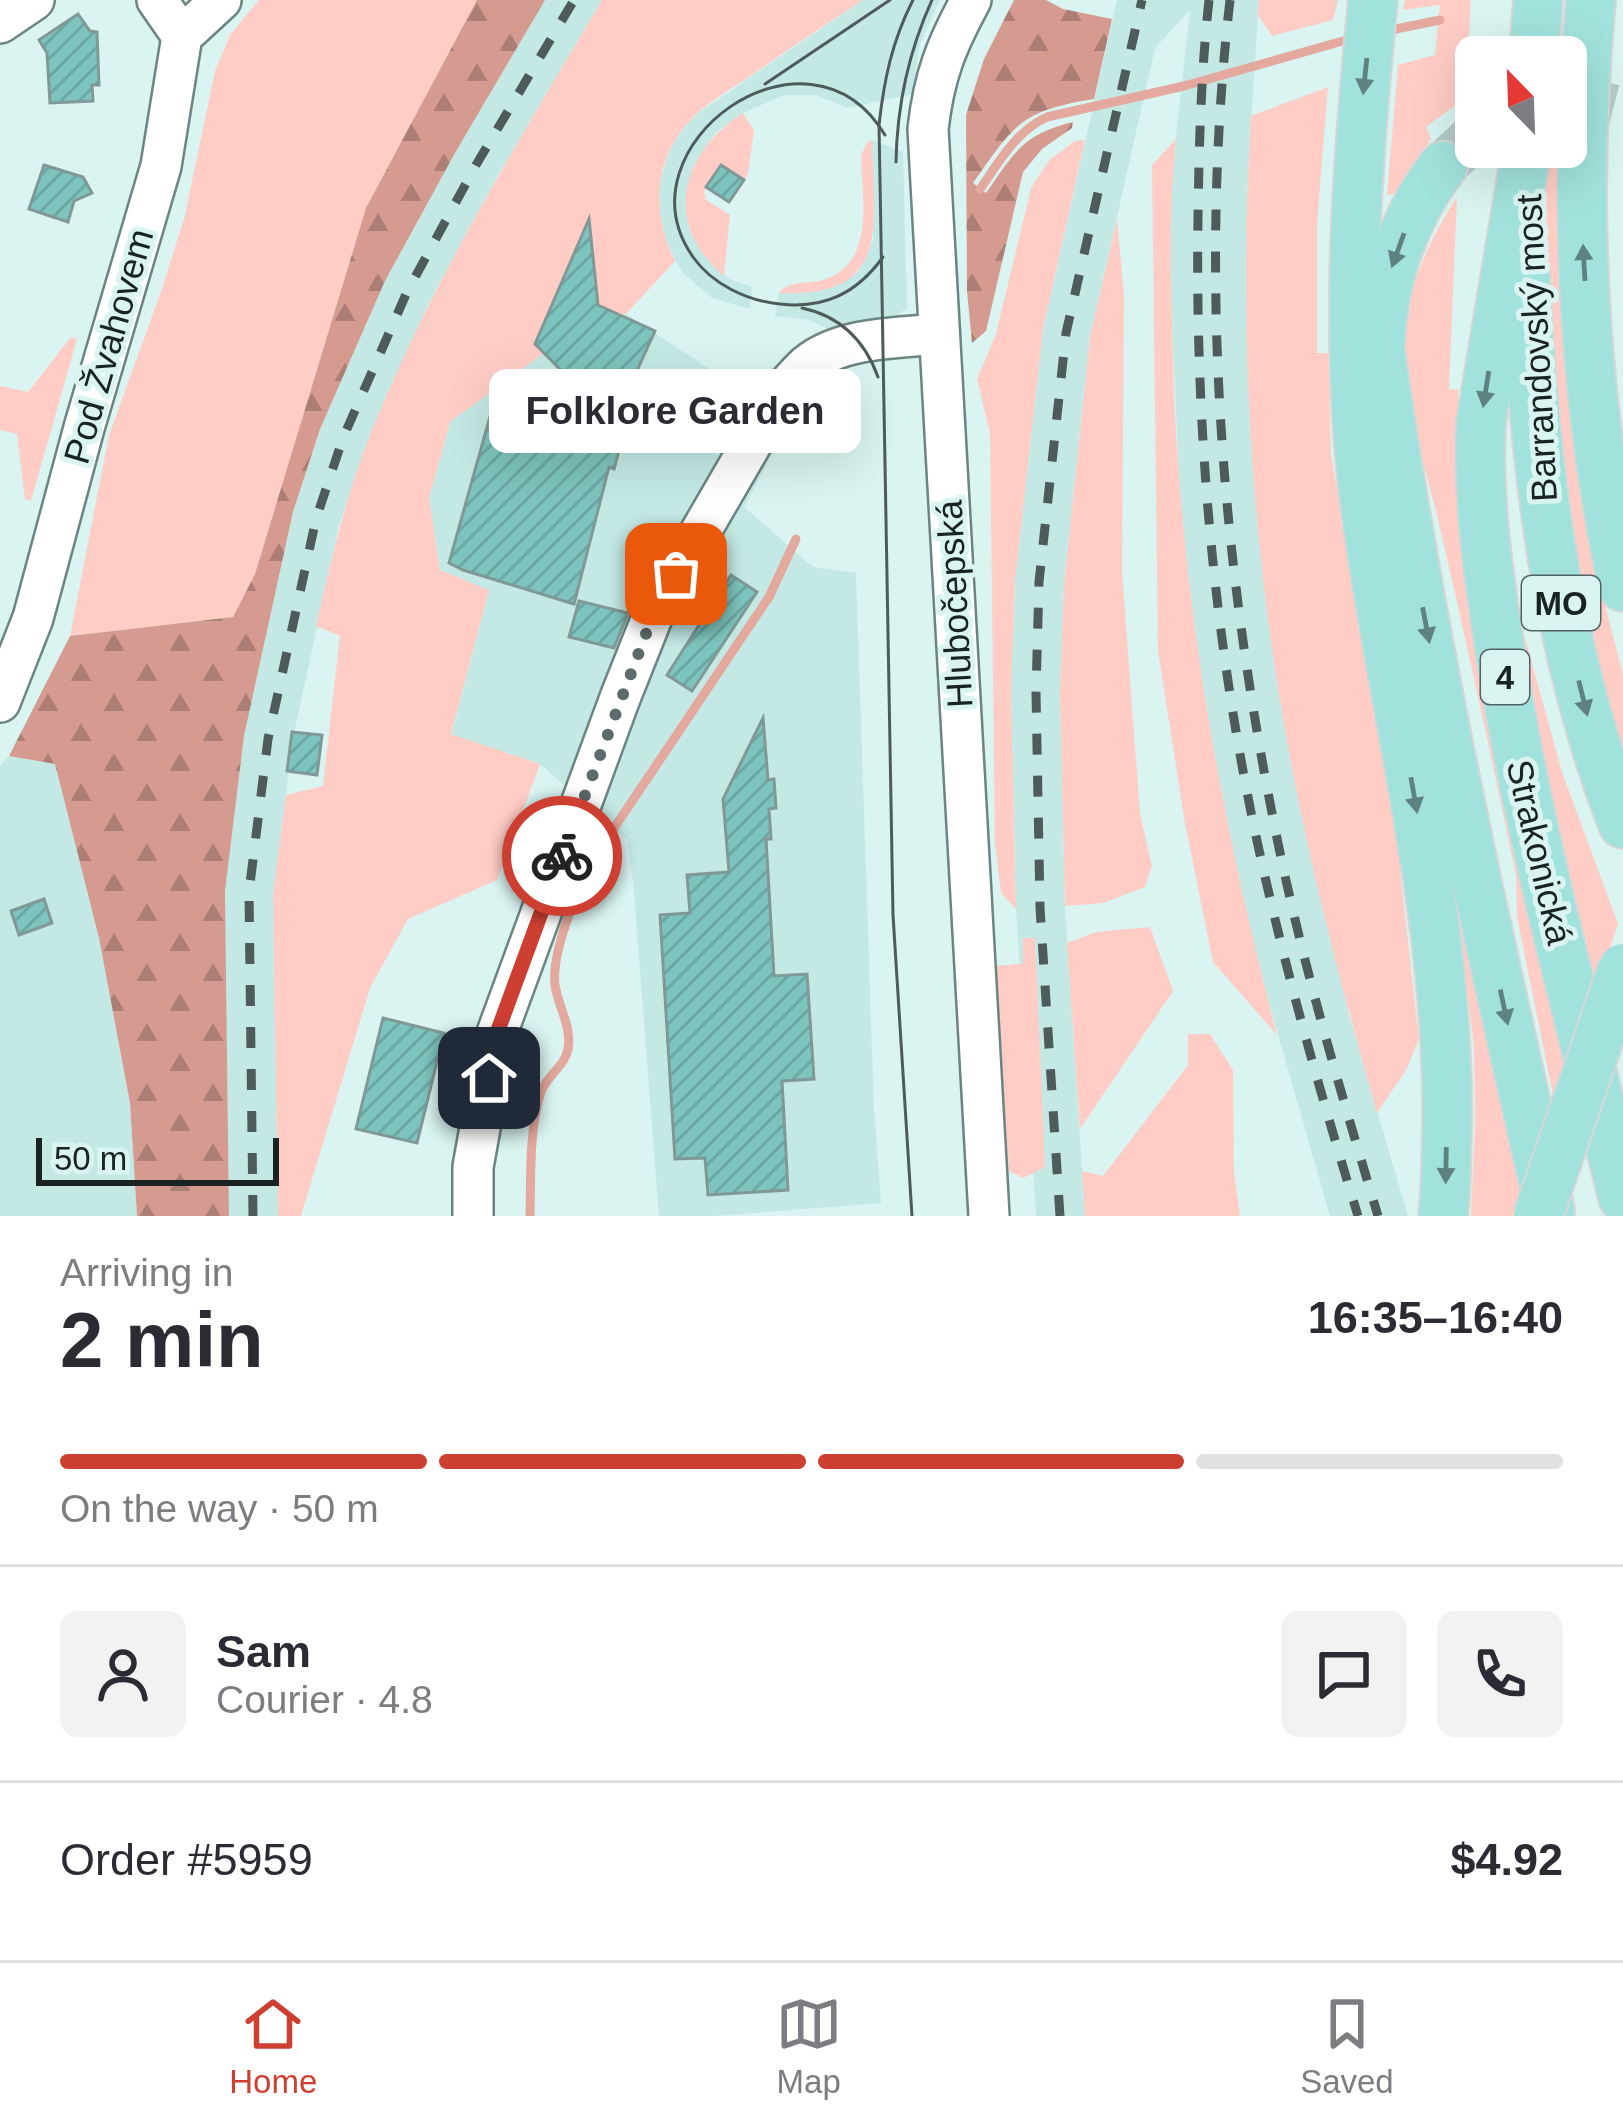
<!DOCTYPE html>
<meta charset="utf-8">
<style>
:root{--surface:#fff;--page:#f2f2f3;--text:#2b2b33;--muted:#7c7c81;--line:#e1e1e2;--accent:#cc3f31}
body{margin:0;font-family:Helvetica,sans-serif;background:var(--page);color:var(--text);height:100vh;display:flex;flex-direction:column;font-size:45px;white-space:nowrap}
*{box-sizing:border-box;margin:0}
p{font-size:39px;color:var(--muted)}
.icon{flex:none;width:66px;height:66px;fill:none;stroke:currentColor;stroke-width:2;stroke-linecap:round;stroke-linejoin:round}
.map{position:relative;height:1216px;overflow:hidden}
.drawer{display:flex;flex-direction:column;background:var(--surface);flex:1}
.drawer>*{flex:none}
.needle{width:78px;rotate:337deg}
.fabs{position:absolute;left:1455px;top:36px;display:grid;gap:24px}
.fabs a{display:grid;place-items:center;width:132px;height:132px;border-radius:18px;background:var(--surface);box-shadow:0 12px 48px #0002;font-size:60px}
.scale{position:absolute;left:36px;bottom:30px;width:243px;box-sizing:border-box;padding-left:12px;border:6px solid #192322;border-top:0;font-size:33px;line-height:42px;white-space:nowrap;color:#192322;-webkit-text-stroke:9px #d9f4f1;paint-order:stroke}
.pin{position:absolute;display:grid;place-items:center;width:102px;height:102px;color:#fff;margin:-51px;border-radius:24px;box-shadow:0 6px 18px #0006}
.courier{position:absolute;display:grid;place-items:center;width:120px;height:120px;margin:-60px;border:9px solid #cc3f31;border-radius:50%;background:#fff;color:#222;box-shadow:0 3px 15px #0007}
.bubble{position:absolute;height:84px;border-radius:18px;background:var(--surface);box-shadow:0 12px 48px #0002;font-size:39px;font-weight:700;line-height:84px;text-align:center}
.headline em{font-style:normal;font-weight:700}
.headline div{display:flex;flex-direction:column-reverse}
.headline{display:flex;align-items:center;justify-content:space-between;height:204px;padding:0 60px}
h1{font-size:78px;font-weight:700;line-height:90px}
.bar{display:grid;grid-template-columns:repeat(4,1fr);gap:18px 12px;align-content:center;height:144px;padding:0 60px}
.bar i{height:15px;border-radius:9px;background:var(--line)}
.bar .on{background:var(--accent)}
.bar p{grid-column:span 4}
.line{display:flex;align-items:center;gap:30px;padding:0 60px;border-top:3px solid var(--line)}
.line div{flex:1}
.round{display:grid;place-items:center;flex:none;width:126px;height:126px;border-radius:18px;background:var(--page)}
.tab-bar{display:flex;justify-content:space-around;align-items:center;height:168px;border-top:3px solid var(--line);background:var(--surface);font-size:33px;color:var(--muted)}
.tab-bar a{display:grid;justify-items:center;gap:6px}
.tab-bar .on{color:var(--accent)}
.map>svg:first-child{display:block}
</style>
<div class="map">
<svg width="1623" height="1216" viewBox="0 0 1623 1216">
<defs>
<pattern id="forest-firs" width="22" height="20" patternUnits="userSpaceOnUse" patternTransform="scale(3)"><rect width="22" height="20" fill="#d59b91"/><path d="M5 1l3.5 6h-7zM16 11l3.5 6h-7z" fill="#ac7e76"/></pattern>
<pattern id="building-hatch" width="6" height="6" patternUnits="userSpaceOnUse" patternTransform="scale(3)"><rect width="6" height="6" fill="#7ec4be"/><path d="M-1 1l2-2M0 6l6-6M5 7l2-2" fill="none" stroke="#6ca8a3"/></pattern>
</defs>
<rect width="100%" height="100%" fill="#d9f4f1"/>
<g fill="#c4e9e5">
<path d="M 545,0 L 602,0 L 497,177 L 429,303 L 366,447 L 339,525 L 292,743 L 274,894 L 278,1216 L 229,1216 L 225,891 L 244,736 L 293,512 L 320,429 L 385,281 L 455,153 Z"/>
<path d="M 863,0 L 940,0 L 920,44 L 912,94 L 848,108 L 815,95 L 784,95 L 743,113 L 715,133 L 693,166 L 685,202 L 689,227 L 699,248 L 715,268 L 731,280 L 752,287 L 750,309 L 712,298 L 684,274 L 675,261 L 661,226 L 659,186 L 671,146 L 691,119 L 704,109 Z"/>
<path d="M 1117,0 L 1259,0 L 1248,173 L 1246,276 L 1249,399 L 1267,605 L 1349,1015 L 1408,1216 L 1330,1216 L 1259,968 L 1226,824 L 1205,709 L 1192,614 L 1180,501 L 1170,276 L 1172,172 L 1190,10 L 1155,48 L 1090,337 L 1064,584 L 1060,693 L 1065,906 L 1085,1216 L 1036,1216 L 1016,909 L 1011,692 L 1015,581 L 1043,329 Z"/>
<path d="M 872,140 L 903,152 L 907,308 L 886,322 L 831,330 L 809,320 L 775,316 L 779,293 L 822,291 L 842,283 L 859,271 L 873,239 Z"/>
<path d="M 626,314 L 749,395 L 786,428 L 744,507 L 813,567 L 856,573 L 874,1109 L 881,1203 L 715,1216 L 659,1216 L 633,881 L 627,840 L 540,764 L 451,735 L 489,590 L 440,570 L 429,498 L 450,422 L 593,317 Z"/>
<path d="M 9,756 L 55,764 L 99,938 L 130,1103 L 137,1216 L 0,1216 L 0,766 Z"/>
</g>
<g fill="#ffcdc5">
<path d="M 259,0 L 477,0 L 366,208 L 255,574 L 233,617 L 70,636 L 109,435 L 163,286 L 185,215 L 215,71 L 230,35 Z"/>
<path d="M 602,0 L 863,0 C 827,24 790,48 755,73 C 733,88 706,102 688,123 C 653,161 652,216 675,261 L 626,314 L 593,317 L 450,422 L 429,498 L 440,570 L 489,590 L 451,734 L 540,764 L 497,880 L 408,919 L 370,988 L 301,1216 L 278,1216 L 273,894 L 286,795 L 323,786 L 340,636 L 316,626 C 330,566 343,506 365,448 C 426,290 516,145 602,0 Z"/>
<path d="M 1259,0 L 1338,0 L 1333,20 L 1272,36 L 1258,15 Z"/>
<path d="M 1405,0 L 1471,0 L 1465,98 L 1426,127 L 1431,139 L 1394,194 L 1387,195 L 1398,65 L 1435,55 L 1440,5 L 1403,10 Z"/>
<path d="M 1328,87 L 1317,223 L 1317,353 L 1328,353 L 1331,454 L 1366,659 L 1389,773 L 1419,1039 L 1406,1070 L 1377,1113 C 1349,1014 1322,914 1301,813 C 1253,586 1237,349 1251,116 Z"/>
<path d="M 743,113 L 754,131 L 748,173 L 744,180 L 721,165 L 704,192 L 706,200 L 730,215 L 724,276 C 662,224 680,153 743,113 Z"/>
<path d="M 1176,139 C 1168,212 1171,286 1173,359 C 1179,589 1219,813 1277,1035 L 1213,962 L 1185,823 L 1158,651 L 1152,165 Z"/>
<path d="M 872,140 C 873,222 894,299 779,293 C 790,279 807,285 823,280 C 876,264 862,197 861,155 L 867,143 Z"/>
<path d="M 1085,140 L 1043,329 L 1015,581 L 1011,692 L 1016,909 L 1001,893 L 995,843 L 990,433 L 977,379 L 996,334 L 1031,188 L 1049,160 L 1075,141 Z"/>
<path d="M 1546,147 L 1565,147 L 1603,597 L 1623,675 L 1623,760 L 1582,617 L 1547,329 Z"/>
<path d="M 1457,197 L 1449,389 L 1458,390 L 1460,477 L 1570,1069 L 1556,1110 L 1517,917 L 1516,876 C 1492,760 1467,644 1440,528 C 1427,470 1404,411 1404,350 C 1403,296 1428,241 1457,197 Z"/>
<path d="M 1117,219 L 1124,295 L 1122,571 L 1140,814 L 1152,866 L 1145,887 L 1103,903 L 1065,906 L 1060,693 L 1064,584 L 1090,337 Z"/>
<path d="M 71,337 L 77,339 L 31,501 L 25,499 L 17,434 L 0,430 L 0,386 L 28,392 Z"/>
<path d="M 1520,620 L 1562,772 L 1618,924 L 1596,992 C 1564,869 1535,746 1520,620 Z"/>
<path d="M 1454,876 L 1529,1194 L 1521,1216 L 1471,1216 L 1475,1123 L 1474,1047 Z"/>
<path d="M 1150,927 L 1173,991 L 1080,1129 L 1067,943 L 1096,932 Z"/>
<path d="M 1023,938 L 1035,938 L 1045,1167 L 1023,1178 L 1009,1171 L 994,966 L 1023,964 Z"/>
<path d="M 1188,1034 L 1210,1034 L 1233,1070 L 1234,1172 L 1240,1216 L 1085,1216 L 1082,1171 L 1103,1176 L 1188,1065 Z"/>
</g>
<g fill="url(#forest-firs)">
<path d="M 477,0 L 545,0 L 455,153 L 385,281 L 320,429 L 293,512 L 244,736 L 225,891 L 229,1216 L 137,1216 L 130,1103 L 99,938 L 55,764 L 9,756 L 70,636 L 233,617 L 255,574 L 366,208 Z"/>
<path d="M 1014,0 L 1046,0 L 1063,9 L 1112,19 L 1094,99 C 1020,111 1015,124 973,183 L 986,193 C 1014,153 1023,134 1073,122 L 1072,128 L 1042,149 L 1023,172 L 986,331 L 972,343 L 967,291 L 966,115 L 984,59 Z"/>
</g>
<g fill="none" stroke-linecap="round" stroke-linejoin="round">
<g stroke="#e3a89e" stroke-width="9">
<path d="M 1386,31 L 1440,20"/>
<path d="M 980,189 C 999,162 1016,131 1047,117 L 1184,86 L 1357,37"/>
<path d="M 530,1216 C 531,1179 529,1131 540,1095 C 545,1076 565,1067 568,1049 C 572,1027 558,1006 555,985 C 551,952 577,892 592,861 L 769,597 L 796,539"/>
</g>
</g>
<g fill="url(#building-hatch)" stroke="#809996" stroke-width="3">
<path d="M 78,14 L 90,31 L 97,32 L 99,85 L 92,85 L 93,101 L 50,103 L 47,53 L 39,40 Z"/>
<path d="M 44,165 L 83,177 L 92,193 L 74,201 L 68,222 L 29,209 Z"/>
<path d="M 721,165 L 744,180 L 729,202 L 706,187 Z"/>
<path d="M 589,219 L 598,305 L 655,331 L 613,423 L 535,344 Z"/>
<path d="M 502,400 L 623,436 L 614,469 L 609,467 L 574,604 L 463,570 L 449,563 L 491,413 Z"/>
<path d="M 731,575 L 757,592 L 692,691 L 667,675 Z"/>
<path d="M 579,601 L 628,613 L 614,648 L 569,637 Z"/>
<path d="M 763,718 L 768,780 L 774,779 L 776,808 L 769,809 L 771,839 L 766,839 L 774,976 L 807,974 L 814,1079 L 782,1081 L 788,1190 L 708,1195 L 705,1158 L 675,1159 L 660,915 L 690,913 L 687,875 L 729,872 L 723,799 Z"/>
<path d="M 292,732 L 322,735 L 317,775 L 287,771 Z"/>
<path d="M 44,899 L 52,923 L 19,935 L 11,911 Z"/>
<path d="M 383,1018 L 444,1033 L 417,1143 L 356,1129 Z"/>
</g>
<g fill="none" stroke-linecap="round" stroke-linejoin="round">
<g stroke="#b3cac8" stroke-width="48" stroke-dasharray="48 24" stroke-linecap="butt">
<path d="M 1566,102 L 1592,103 L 1623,111"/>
<path d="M 1443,166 L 1476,135"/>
</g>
<g stroke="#6c8582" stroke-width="44">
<g id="minor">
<path d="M 157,0 L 182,36"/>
<path d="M 971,0 C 946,46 934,76 928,129 L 989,1216"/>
<path d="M 0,23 L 34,0"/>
<path d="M 0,702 L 33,618 L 84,428 L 161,166 L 182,36 L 221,0"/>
<path d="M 473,1216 L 473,1167 L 497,1033 L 620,698 L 655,610 L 781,393 C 789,384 798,373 807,365 C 841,337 897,338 939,334"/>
</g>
</g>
<g stroke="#d6d7d7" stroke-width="52">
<g id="major">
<path d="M 1373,0 C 1356,172 1343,347 1367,519 C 1395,721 1450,920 1447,1125 C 1446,1155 1447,1186 1443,1216"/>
<path d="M 1591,0 C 1573,196 1582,395 1623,587"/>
<path d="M 1534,57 L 1538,0"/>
<path d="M 1527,147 L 1481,422 C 1477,505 1490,587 1503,669 C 1532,847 1580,1022 1623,1197"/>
<path d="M 1525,274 C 1534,461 1555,648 1623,824"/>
<path d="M 1380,346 C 1383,280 1403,218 1443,166"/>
<path d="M 1380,349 C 1420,638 1485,925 1550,1210"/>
</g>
</g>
<use href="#minor" stroke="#fff" stroke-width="39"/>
<use href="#major" stroke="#a2e2dd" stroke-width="48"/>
<g stroke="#4d5c5a" stroke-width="3">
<path d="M 765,84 L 890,0"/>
<path d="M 896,162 C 897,104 908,53 932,0"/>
<path d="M 883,257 C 857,293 825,309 780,304 C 747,301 712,284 693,257 C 615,146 808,7 885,135"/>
<path d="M 802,308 C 840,316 865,341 878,377"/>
<path d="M 912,1216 L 893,915 L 879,125 C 884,80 892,41 913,0"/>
</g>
<g stroke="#4d5c5a" stroke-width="9" stroke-dasharray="21 21" stroke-linecap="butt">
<path d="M 1209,0 C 1201,72 1199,145 1198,217 C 1195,420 1212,623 1253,822 C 1281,955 1318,1086 1358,1216"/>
<path d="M 1230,0 C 1199,268 1220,549 1272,813 C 1298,949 1338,1083 1378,1216"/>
<path d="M 253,1216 L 249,892 L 268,739 L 316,519 L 343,438 L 407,292 L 476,165 L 574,0"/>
<path d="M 1060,1216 L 1040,908 L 1036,692 L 1039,582 L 1066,333 L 1142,0"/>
</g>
<g stroke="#d6d7d7" stroke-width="52" stroke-linecap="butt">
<path id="major-bridge" d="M 1538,1216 L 1623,968"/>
</g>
<use href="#major-bridge" stroke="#a2e2dd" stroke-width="48"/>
</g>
<defs><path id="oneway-solid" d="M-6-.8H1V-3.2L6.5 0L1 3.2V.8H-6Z" transform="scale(3)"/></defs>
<g fill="#5e8280">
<use href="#oneway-solid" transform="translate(1365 76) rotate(96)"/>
<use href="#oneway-solid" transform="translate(1398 250) rotate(110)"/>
<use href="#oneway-solid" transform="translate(1584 263) rotate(-93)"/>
<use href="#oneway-solid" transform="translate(1486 389) rotate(99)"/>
<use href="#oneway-solid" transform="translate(1426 625) rotate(79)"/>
<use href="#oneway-solid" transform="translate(1583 698) rotate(76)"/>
<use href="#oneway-solid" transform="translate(1414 795) rotate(80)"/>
<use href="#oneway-solid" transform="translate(1504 1007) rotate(78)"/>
<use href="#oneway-solid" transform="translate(1446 1165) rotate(91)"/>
</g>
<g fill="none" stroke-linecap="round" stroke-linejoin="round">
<path stroke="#5c6c6a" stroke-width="12" stroke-dasharray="0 21.6" d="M 562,856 L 655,610 L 676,574"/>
<path stroke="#cc3f31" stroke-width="15" d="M 489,1078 L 497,1033 L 562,856"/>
</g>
<g text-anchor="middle" stroke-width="10" stroke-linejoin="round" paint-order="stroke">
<g fill="#d9f4f1" stroke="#536260" stroke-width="3">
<rect x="1522" y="576" width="78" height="54" rx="9"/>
<rect x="1481" y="650" width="48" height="54" rx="9"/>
</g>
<g font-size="33" font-weight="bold" fill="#192322">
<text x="1561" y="615">MO</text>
<text x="1505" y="689">4</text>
</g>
<g font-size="36" fill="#192322" stroke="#d9f4f1">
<text transform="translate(108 346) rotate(-74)" y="13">Pod Žvahovem</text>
<text transform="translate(1536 348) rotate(-93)" y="13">Barrandovský most</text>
<text transform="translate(954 604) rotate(-93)" y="13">Hlubočepská</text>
<text transform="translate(1540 852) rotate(77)" y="13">Strakonická</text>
</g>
</g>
</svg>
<div class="fabs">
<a><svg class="needle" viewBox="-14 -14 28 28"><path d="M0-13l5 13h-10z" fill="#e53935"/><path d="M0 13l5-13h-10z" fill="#7c7c81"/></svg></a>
</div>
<div class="scale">50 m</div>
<div class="pin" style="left:676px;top:574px;background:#ea580c"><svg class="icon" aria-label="bag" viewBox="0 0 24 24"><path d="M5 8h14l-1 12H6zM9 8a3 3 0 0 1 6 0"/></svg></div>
<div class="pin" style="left:489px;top:1078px;background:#1f2937"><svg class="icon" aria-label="home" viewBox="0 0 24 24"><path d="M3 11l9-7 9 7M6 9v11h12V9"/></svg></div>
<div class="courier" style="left:562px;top:856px"><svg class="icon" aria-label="bike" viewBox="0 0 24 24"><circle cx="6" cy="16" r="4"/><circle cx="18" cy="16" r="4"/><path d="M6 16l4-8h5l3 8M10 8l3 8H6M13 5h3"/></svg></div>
<div class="bubble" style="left:489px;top:369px;width:372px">Folklore Garden</div>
</div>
<section class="drawer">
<div class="headline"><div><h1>2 min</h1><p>Arriving in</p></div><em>16:35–16:40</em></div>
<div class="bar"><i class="on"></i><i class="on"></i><i class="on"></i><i></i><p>On the way · 50 m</p></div>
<div class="line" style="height:216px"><a class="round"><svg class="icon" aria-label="person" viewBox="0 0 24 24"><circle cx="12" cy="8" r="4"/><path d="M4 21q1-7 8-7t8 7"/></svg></a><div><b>Sam</b><p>Courier · 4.8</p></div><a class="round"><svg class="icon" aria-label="chat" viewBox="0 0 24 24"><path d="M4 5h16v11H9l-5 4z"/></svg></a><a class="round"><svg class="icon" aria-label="phone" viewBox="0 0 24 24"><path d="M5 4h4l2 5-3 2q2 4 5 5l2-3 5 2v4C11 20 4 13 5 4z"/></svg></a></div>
<div class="line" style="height:156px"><div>Order #5959</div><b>$4.92</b></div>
</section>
<nav class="tab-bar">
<a class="on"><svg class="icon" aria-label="home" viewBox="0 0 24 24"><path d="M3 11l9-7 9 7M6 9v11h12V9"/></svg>Home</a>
<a><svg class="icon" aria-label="map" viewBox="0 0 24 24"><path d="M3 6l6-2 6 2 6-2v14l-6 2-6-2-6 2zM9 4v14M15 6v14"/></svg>Map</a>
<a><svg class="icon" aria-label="saved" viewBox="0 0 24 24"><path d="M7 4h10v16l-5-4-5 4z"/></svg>Saved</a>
</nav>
